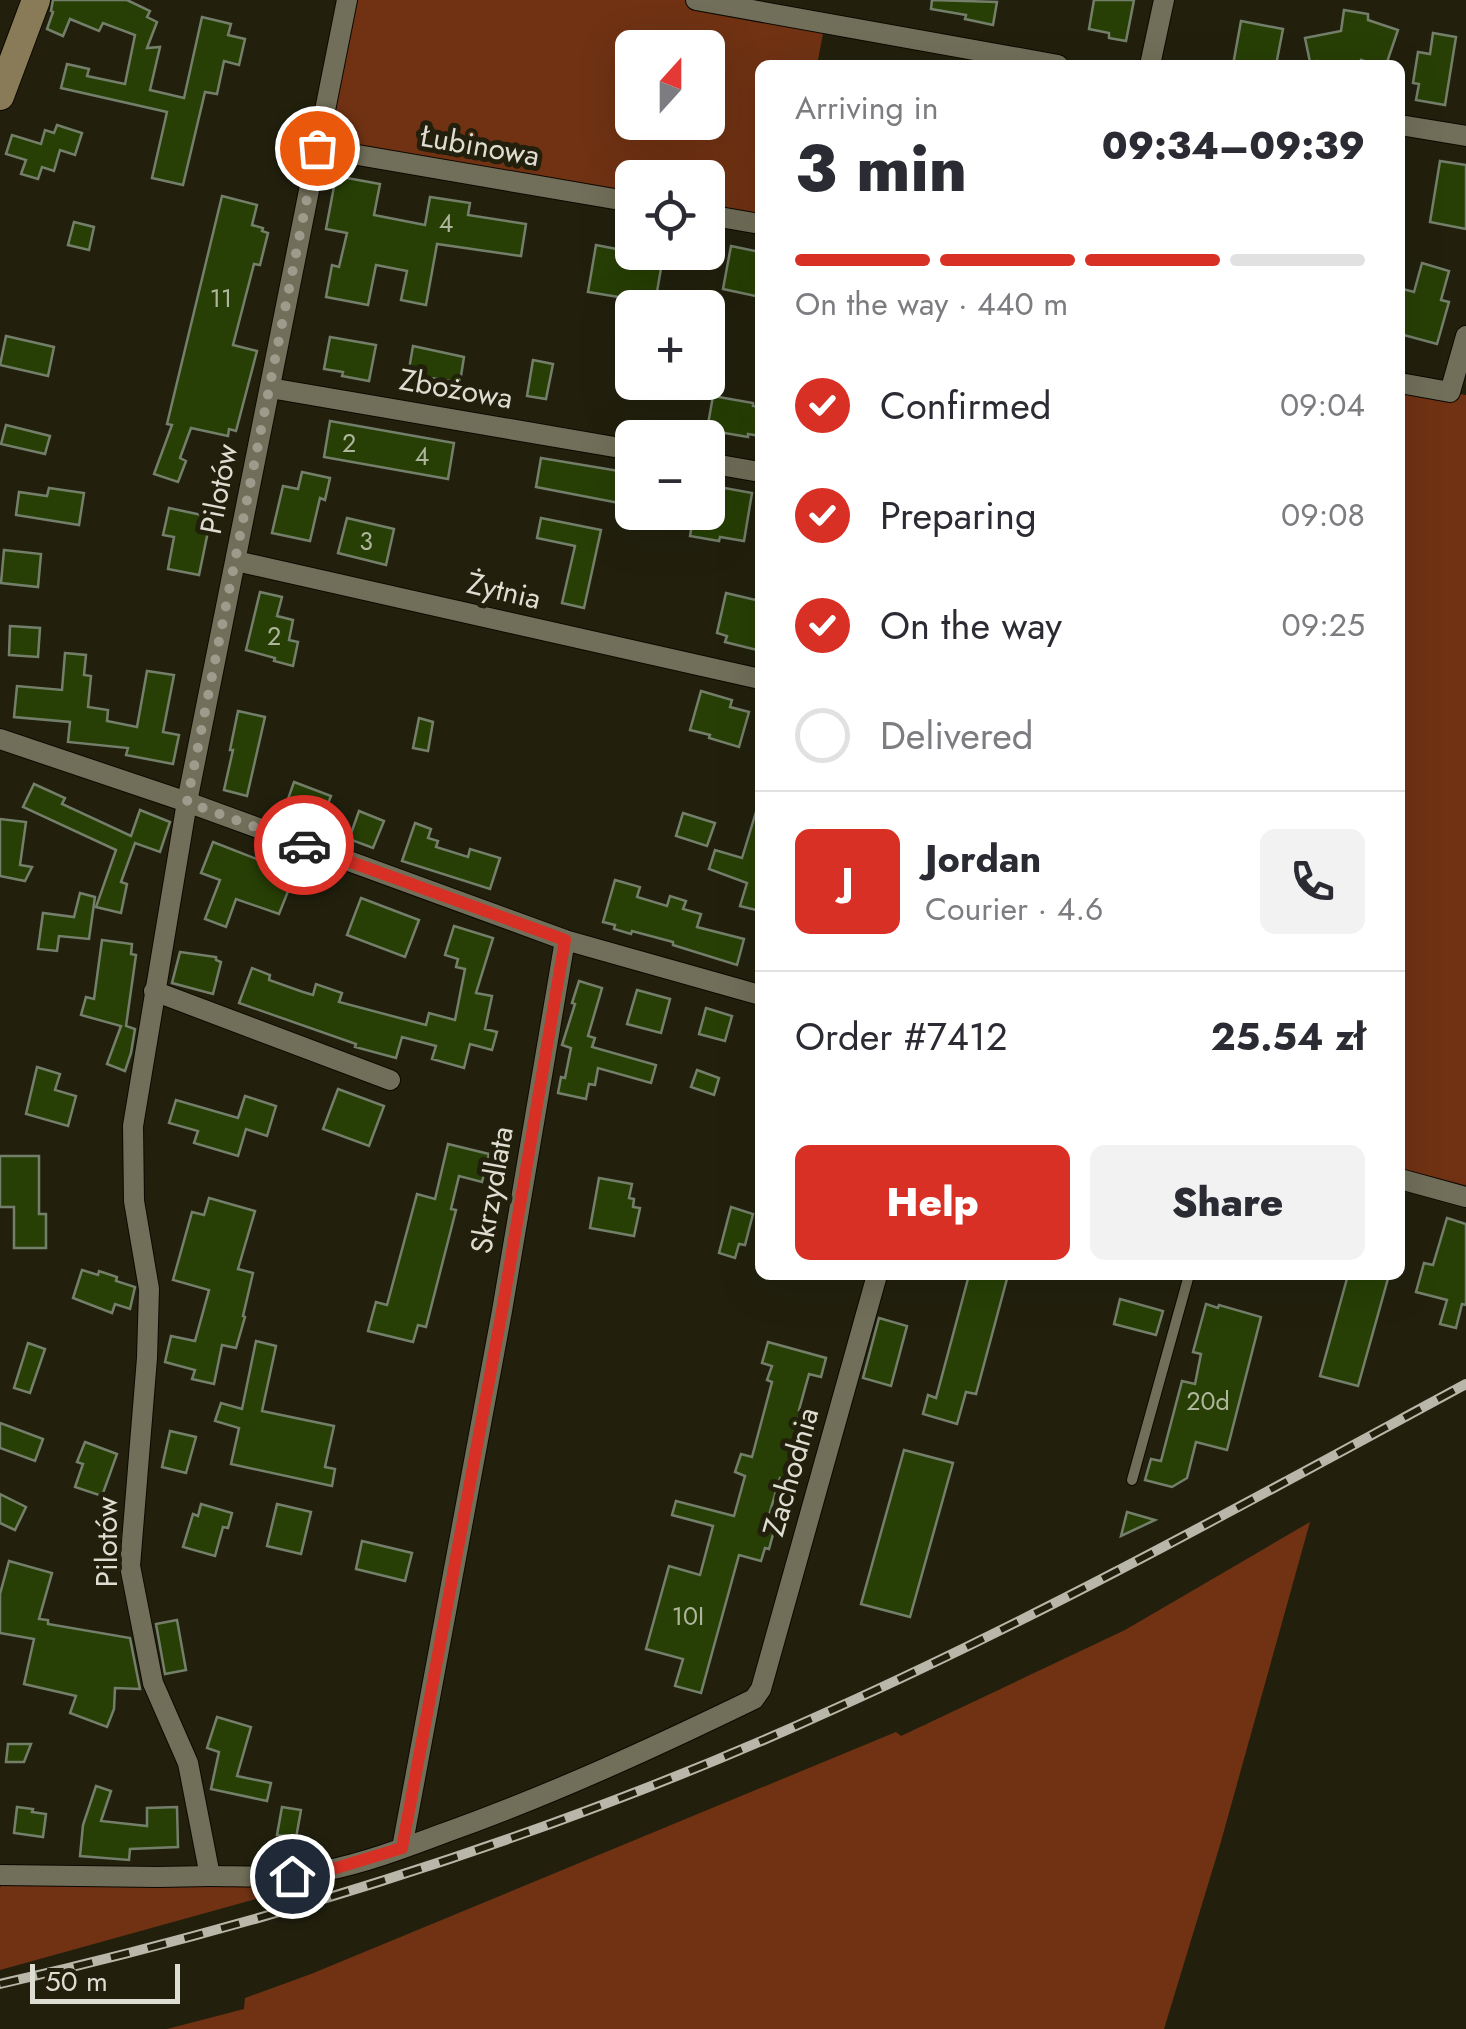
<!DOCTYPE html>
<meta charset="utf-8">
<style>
:root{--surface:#fff;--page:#f2f2f3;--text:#2b2b33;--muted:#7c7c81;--line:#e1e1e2;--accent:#d93025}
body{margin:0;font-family:Jost,sans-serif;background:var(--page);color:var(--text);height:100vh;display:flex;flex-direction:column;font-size:38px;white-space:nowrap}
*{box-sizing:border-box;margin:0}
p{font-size:32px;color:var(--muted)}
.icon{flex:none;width:55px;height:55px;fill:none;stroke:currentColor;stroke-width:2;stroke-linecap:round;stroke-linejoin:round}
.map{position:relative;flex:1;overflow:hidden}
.details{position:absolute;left:755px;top:60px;width:650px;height:1220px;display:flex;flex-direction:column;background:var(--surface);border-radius:15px;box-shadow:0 10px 40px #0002}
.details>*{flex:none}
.needle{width:65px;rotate:21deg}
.fabs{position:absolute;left:615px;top:30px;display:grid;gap:20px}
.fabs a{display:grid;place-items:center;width:110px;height:110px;border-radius:15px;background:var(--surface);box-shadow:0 10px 40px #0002;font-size:50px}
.scale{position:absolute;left:30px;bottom:25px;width:150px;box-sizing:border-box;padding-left:10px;border:5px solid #deddd1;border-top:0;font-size:28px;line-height:35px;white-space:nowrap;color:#deddd1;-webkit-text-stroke:8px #22200d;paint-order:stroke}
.pin{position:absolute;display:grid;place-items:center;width:85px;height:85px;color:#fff;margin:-42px;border:5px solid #fff;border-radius:50%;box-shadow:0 2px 10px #0007}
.courier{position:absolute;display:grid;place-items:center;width:100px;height:100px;margin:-50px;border:8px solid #d93025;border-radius:50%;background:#fff;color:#222;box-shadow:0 2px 12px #0007}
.summary em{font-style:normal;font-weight:800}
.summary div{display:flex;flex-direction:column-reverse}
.summary{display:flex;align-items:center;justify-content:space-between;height:170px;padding:0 40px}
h1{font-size:65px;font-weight:800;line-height:75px}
.bar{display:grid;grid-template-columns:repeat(4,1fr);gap:15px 10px;align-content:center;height:120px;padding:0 40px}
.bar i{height:12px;border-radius:8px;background:var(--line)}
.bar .on{background:var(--accent)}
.bar p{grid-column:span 4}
.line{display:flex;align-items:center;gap:25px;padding:0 40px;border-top:2px solid var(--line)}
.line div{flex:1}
.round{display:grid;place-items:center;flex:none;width:105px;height:105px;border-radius:15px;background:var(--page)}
ol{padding:0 40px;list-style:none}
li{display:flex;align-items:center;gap:30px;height:110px}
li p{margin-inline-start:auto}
li .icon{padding:10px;border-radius:50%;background:var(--accent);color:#fff;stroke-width:4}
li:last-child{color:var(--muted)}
li i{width:55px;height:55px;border:5px solid var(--line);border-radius:50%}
.action{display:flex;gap:20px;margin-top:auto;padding:20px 40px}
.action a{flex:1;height:115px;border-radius:15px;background:var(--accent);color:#fff;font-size:40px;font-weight:800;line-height:115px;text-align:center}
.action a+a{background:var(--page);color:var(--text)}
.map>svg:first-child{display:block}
</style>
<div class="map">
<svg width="1466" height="2029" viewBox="0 0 1466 2029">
<rect width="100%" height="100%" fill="#22200d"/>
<g fill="#703213" fill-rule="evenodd">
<path d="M 347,0 L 696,0 L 825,23 L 817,65 L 760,65 L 760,224 L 708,215 L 708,178 L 632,178 L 632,202 L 317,148 ZM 632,48 L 708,48 L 708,122 L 632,122 Z"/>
<path d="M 1400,383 L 1466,395 L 1466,1197 L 1400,1179 Z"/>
<path d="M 1310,1522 L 1220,1845 L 1164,2029 L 167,2029 L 244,2009 L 245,1998 L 311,1974 L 896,1732 L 901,1736 L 1125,1630 Z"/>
<path d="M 400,1859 L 0,1970 L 0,1888 L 4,1875 L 158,1877 Z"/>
</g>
<g fill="#273f05" stroke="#747f6b" stroke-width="2.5">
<path d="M 53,0 L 127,0 L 150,11 L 147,17 L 157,22 L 147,48 L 160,47 L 150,90 L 184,98 L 202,17 L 231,24 L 228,35 L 245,39 L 239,65 L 224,61 L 217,94 L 205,92 L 183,185 L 152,178 L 167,112 L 61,88 L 67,64 L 89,69 L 87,76 L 125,84 L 135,35 L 103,23 L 99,31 L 70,19 L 63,36 L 47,29 L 53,12 L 51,11 Z"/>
<path d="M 932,0 L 997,2 L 993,25 L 965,19 L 966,15 L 931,9 Z"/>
<path d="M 1094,0 L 1134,0 L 1126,41 L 1109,38 L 1109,33 L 1089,29 Z"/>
<path d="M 1344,10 L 1368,14 L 1368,20 L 1398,30 L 1386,65 L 1376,65 L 1361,60 L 1360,65 L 1317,61 L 1310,62 L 1305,38 L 1341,31 Z"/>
<path d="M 1241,21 L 1283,29 L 1276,65 L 1233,65 Z"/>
<path d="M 1433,33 L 1456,37 L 1445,105 L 1416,100 L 1419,84 L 1413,83 L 1418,52 L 1430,54 Z"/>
<path d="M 57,125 L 82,133 L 75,155 L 60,150 L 54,171 L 42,167 L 38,179 L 21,174 L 26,160 L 6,154 L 12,135 L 41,144 L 45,130 L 54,133 Z"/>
<path d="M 1440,161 L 1466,165 L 1466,229 L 1430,222 Z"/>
<path d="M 336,176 L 380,184 L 374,215 L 425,225 L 430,197 L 470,203 L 468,215 L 526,224 L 521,256 L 437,244 L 426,305 L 401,300 L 407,271 L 376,265 L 368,305 L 326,297 L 332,265 L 339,267 L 347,233 L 326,229 Z"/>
<path d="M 222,196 L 257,205 L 252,225 L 263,228 L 262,231 L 268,233 L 260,265 L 254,264 L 233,345 L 257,351 L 236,431 L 229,429 L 228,436 L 191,428 L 180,458 L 186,461 L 178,482 L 154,474 L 172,425 L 167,424 Z"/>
<path d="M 74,222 L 94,227 L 89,250 L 68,245 Z"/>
<path d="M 596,245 L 632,252 L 660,252 L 660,256 L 663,257 L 655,303 L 588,292 Z"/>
<path d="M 731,246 L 760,252 L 760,297 L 723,289 Z"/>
<path d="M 1422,263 L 1449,271 L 1441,300 L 1449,302 L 1437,344 L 1400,334 L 1400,299 L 1403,289 L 1414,292 Z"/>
<path d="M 6,336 L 54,347 L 48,376 L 0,365 Z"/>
<path d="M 330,337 L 376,345 L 369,381 L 342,376 L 343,372 L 324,369 Z"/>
<path d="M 413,346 L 464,357 L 460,382 L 408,375 Z"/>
<path d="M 533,360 L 553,364 L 546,399 L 527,396 Z"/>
<path d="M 713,396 L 753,403 L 753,406 L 760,407 L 760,436 L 748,434 L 748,437 L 707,430 Z"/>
<path d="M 330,421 L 454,443 L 448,479 L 324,457 Z"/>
<path d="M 6,425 L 50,436 L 45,454 L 1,444 Z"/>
<path d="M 541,458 L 625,472 L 619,503 L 536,487 Z"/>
<path d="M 302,472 L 330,478 L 325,500 L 320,498 L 310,541 L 272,533 L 283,486 L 298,489 Z"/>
<path d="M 708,485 L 752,493 L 744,541 L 720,537 L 719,541 L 690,536 L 694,512 L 708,512 Z"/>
<path d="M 49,488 L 84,493 L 79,525 L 16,515 L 19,492 L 47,496 Z"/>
<path d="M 169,508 L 211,517 L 199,575 L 168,569 L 174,537 L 163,535 Z"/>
<path d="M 347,518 L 394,529 L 386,565 L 338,553 Z"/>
<path d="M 541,518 L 601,530 L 584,608 L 562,603 L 575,546 L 537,538 Z"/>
<path d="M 4,550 L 41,554 L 38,587 L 1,583 Z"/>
<path d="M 260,592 L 282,597 L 277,616 L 293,620 L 289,640 L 298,642 L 293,666 L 274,661 L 275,658 L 246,650 Z"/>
<path d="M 726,593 L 760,601 L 760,638 L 757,650 L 725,642 L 727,636 L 717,633 Z"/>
<path d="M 10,626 L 40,628 L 38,657 L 9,655 Z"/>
<path d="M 65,653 L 86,655 L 84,675 L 91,676 L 88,707 L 108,710 L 107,721 L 137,727 L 147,671 L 174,675 L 163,732 L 179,735 L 173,764 L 126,755 L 128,748 L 68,742 L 70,722 L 14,717 L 17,686 L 62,690 Z"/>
<path d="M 701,691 L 732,700 L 730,707 L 749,712 L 739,747 L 709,738 L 710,735 L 690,730 Z"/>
<path d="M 238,711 L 265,717 L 247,796 L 224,790 L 233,750 L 230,750 Z"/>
<path d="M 419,718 L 433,722 L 428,751 L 413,748 Z"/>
<path d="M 294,782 L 331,796 L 318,829 L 282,816 Z"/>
<path d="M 34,784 L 65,798 L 62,804 L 131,836 L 140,810 L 170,822 L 160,852 L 135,843 L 121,882 L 127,884 L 121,913 L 96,907 L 116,850 L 23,807 Z"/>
<path d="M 359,811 L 384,821 L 373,848 L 349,839 Z"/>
<path d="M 756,812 L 760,812 L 760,911 L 740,906 L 747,883 L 709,869 L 715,850 L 742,858 Z"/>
<path d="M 683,813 L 715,823 L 707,846 L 676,836 Z"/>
<path d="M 0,819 L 26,822 L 20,865 L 32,867 L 25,881 L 0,876 Z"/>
<path d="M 415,823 L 431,829 L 428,838 L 438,841 L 436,847 L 468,857 L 470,849 L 500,858 L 490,889 L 402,861 Z"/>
<path d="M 213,842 L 295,874 L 279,914 L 236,899 L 226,927 L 205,919 L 220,880 L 201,873 Z"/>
<path d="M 615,880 L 640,887 L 637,897 L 667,906 L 670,896 L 686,901 L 683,909 L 701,914 L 697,927 L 744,939 L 737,965 L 673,945 L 673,942 L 632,931 L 631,934 L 614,929 L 615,925 L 603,922 Z"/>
<path d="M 80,893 L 95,897 L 89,939 L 59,936 L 57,951 L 38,949 L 43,913 L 74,917 Z"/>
<path d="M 361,898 L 419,920 L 405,957 L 347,935 Z"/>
<path d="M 454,926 L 493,938 L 476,993 L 492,996 L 485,1029 L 497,1032 L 492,1050 L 470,1044 L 464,1068 L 432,1059 L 436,1046 L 402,1037 L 396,1058 L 355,1047 L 356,1044 L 239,1003 L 252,968 L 270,975 L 269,980 L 303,992 L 313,995 L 316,984 L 342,993 L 339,1002 L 426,1025 L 429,1013 L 455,1020 L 465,969 L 456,967 L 458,959 L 445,955 Z"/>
<path d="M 102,940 L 132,944 L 131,954 L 136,955 L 126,1026 L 135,1029 L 131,1053 L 125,1071 L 107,1064 L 121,1026 L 81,1015 L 86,997 L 94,999 Z"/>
<path d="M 180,952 L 216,957 L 216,960 L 221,962 L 213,994 L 172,983 Z"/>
<path d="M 579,981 L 602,988 L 588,1036 L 595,1038 L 592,1047 L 656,1065 L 651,1083 L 598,1068 L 595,1085 L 589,1084 L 586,1099 L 558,1093 L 561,1077 L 565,1078 L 571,1048 L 562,1045 L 575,1004 L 572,1003 Z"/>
<path d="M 637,990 L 670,999 L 661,1033 L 627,1024 Z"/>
<path d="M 706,1008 L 732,1016 L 725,1041 L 699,1034 Z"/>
<path d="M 37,1067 L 60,1074 L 55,1090 L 76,1096 L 68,1126 L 26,1114 Z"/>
<path d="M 697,1070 L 719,1078 L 714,1095 L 691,1087 Z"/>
<path d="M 338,1089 L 384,1106 L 369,1146 L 323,1129 Z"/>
<path d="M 245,1096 L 276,1106 L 267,1136 L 246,1129 L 238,1156 L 194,1143 L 198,1131 L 169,1123 L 176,1100 L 238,1118 Z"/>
<path d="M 448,1144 L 489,1154 L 482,1182 L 459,1176 L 451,1209 L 456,1210 L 426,1327 L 418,1325 L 413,1342 L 368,1331 L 376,1302 L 387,1305 L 417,1194 L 435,1199 Z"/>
<path d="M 0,1156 L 39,1156 L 39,1214 L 46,1214 L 46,1248 L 14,1248 L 14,1207 L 0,1207 Z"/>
<path d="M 599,1178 L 632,1184 L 629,1198 L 634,1199 L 633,1207 L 640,1208 L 634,1236 L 590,1228 Z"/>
<path d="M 209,1198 L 255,1211 L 238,1269 L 253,1273 L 243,1316 L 245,1317 L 236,1348 L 222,1345 L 214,1384 L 192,1379 L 195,1370 L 165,1362 L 171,1336 L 195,1341 L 209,1290 L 173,1280 L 192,1212 L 204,1215 Z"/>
<path d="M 731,1207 L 753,1214 L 745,1245 L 739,1244 L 735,1258 L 719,1253 Z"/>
<path d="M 1447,1218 L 1466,1224 L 1466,1305 L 1462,1304 L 1456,1328 L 1440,1324 L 1447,1300 L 1416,1292 L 1424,1263 L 1433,1265 Z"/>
<path d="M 82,1270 L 98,1275 L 99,1271 L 117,1277 L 116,1281 L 135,1287 L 130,1309 L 115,1304 L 112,1313 L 73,1298 Z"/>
<path d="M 969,1275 L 1008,1275 L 976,1394 L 966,1392 L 957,1424 L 923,1414 L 928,1395 L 936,1398 Z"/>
<path d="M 1348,1275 L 1389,1275 L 1358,1386 L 1320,1376 Z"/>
<path d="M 1120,1299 L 1163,1311 L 1156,1335 L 1114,1324 Z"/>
<path d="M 1206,1304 L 1218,1308 L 1219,1305 L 1261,1317 L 1227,1450 L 1196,1442 L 1187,1478 L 1172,1487 L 1145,1480 L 1151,1459 L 1161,1461 L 1182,1381 L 1195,1384 L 1201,1354 L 1193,1352 Z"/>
<path d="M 879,1318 L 907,1326 L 891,1386 L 863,1378 Z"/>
<path d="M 256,1341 L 276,1346 L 262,1411 L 334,1426 L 325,1467 L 335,1469 L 332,1486 L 231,1464 L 239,1428 L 215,1421 L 221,1403 L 242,1409 Z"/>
<path d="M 768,1342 L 826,1358 L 821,1377 L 809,1374 L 799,1410 L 801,1410 L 798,1420 L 803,1421 L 786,1480 L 780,1478 L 766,1525 L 775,1527 L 769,1549 L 765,1548 L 761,1561 L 739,1555 L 701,1693 L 675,1686 L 683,1659 L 646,1649 L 669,1566 L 700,1575 L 713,1526 L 672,1515 L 676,1501 L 734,1516 L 745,1476 L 735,1472 L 741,1454 L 752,1457 L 772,1382 L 767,1380 L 772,1366 L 762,1363 Z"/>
<path d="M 28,1343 L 45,1349 L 30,1393 L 14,1388 Z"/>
<path d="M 0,1423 L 43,1439 L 35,1461 L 0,1448 Z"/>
<path d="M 170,1431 L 196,1437 L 186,1473 L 162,1467 Z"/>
<path d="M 85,1442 L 117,1454 L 102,1496 L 75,1487 L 83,1464 L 77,1462 Z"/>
<path d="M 904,1450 L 953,1463 L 910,1617 L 861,1604 Z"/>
<path d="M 0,1494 L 26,1507 L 15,1530 L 0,1523 Z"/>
<path d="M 201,1504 L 232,1513 L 228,1528 L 223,1527 L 215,1556 L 183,1547 L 193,1514 L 198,1516 Z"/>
<path d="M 277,1504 L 311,1512 L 301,1554 L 267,1546 Z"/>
<path d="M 1127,1512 L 1155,1520 L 1121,1536 Z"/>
<path d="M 362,1541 L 412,1553 L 405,1581 L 356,1569 Z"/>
<path d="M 9,1561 L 52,1573 L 39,1619 L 48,1620 L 48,1624 L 130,1638 L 140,1689 L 115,1688 L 114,1709 L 107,1727 L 70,1713 L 76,1696 L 24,1684 L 34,1639 L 0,1633 L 0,1594 Z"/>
<path d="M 177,1620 L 186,1670 L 165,1674 L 156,1624 Z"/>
<path d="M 217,1717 L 251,1727 L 237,1776 L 271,1783 L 267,1801 L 211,1789 L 219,1752 L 207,1748 Z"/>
<path d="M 8,1744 L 31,1744 L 24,1762 L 6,1762 Z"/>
<path d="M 96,1786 L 111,1791 L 101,1821 L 147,1826 L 147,1808 L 177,1807 L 178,1847 L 130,1849 L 129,1860 L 80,1856 L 83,1825 Z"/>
<path d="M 17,1807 L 33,1809 L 32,1812 L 46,1814 L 43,1837 L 14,1833 Z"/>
<path d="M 282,1807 L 301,1810 L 296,1838 L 277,1835 Z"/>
</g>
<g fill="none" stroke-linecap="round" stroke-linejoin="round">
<g stroke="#0c0900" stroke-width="12">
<path id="lane" d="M 1132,1480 L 1189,1275"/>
</g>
<g stroke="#0c0900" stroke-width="22">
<g id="street">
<path d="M 696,0 L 1058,65"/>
<path d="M 1150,65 L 1164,0"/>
<path d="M 1400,125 L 1466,136"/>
<path d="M 317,148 L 632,202"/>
<path d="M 708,215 L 760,224"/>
<path d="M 1400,383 L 1450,392 L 1466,336"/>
<path d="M 270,388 L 632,450"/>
<path d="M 708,463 L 760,472"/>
<path d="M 236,561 L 760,679"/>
<path d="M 0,739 L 187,802 L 565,940 L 760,995"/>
<path d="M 154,991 L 390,1080"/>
<path d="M 1400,1179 L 1466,1197"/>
<path d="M 402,1848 L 502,1311 L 565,940"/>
<path d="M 0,1875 L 158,1877 L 210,1876 L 188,1763 L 153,1683 L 130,1566 L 147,1358 L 149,1289 L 134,1201 L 133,1126 L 187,802 L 347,0"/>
<path d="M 210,1876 C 248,1876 286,1879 324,1871 C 365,1863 407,1847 447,1832 C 553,1794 653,1748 754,1699 L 761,1689 L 877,1275"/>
</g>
</g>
<g stroke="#0c0900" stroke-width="30">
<path id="secondary" d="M 0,96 L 36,0"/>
</g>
<use href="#lane" stroke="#716f59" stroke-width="10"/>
<use href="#street" stroke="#716f59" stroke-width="20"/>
<use href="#secondary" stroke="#8a7b58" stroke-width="28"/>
<g stroke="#b8b7a9" stroke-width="10">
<path id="rail" d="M 0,1984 C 285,1919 567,1830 834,1709 C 1050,1612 1257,1497 1466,1384"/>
</g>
<use href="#rail" stroke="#22200d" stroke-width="6" stroke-dasharray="19" stroke-linecap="butt"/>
</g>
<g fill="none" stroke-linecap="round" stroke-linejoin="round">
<path stroke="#9c9b8c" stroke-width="10" stroke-dasharray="0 18" d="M 304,845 L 187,802 L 317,148"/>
<path stroke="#d93025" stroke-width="12" d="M 292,1876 L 326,1871 L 402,1848 L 502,1311 L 565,940 L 304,845"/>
</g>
<g text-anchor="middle" stroke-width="10" stroke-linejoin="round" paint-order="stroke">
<g font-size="25" fill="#b0b69e">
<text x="446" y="232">4</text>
<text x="221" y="307">11</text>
<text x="349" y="452">2</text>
<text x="422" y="465">4</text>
<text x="366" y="550">3</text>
<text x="274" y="645">2</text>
<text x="1208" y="1410">20d</text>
<text x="688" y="1625">10I</text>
</g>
<g font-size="30" fill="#deddd1" stroke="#22200d">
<text transform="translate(480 146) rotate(10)" y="10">Łubinowa</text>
<text transform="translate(456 389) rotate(10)" y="10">Zbożowa</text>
<text transform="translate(219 489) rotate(-79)" y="10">Pilotów</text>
<text transform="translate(504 591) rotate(13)" y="10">Żytnia</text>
<text transform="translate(492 1190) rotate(-80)" y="10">Skrzydlata</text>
<text transform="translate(791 1472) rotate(-74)" y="10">Zachodnia</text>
<text transform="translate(107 1542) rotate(-90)" y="10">Pilotów</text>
</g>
</g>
</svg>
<div class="fabs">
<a><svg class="needle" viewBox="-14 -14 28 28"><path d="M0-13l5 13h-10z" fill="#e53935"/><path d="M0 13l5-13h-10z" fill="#7c7c81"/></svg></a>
<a><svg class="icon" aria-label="locate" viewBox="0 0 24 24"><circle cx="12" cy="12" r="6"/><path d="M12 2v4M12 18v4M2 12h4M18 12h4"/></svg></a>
<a>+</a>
<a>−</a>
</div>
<div class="scale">50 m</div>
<div class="pin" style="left:317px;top:148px;background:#ea580c"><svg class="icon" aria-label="bag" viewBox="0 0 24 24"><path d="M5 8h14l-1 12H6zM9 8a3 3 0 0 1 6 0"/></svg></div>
<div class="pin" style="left:292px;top:1876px;background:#1f2937"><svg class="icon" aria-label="home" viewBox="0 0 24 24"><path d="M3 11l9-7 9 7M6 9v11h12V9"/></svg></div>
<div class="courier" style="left:304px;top:845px"><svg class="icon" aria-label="car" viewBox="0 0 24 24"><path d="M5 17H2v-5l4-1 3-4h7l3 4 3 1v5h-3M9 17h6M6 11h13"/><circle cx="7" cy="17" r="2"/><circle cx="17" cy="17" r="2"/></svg></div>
<section class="details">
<div class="summary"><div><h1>3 min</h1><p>Arriving in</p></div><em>09:34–09:39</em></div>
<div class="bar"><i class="on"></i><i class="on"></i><i class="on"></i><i></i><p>On the way · 440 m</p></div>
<ol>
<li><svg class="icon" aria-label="check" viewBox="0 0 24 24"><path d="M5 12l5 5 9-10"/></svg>Confirmed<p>09:04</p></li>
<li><svg class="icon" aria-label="check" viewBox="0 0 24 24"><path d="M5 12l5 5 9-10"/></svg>Preparing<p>09:08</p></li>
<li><svg class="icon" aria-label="check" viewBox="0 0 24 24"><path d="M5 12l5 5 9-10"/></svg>On the way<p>09:25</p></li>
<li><i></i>Delivered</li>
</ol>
<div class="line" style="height:180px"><b class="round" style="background:var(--accent);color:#fff">J</b><div><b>Jordan</b><p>Courier · 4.6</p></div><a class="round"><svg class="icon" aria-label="phone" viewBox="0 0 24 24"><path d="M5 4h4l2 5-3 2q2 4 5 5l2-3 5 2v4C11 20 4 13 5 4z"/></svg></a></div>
<div class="line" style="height:130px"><div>Order #7412</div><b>25.54 zł</b></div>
<div class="action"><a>Help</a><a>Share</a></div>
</section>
</div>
